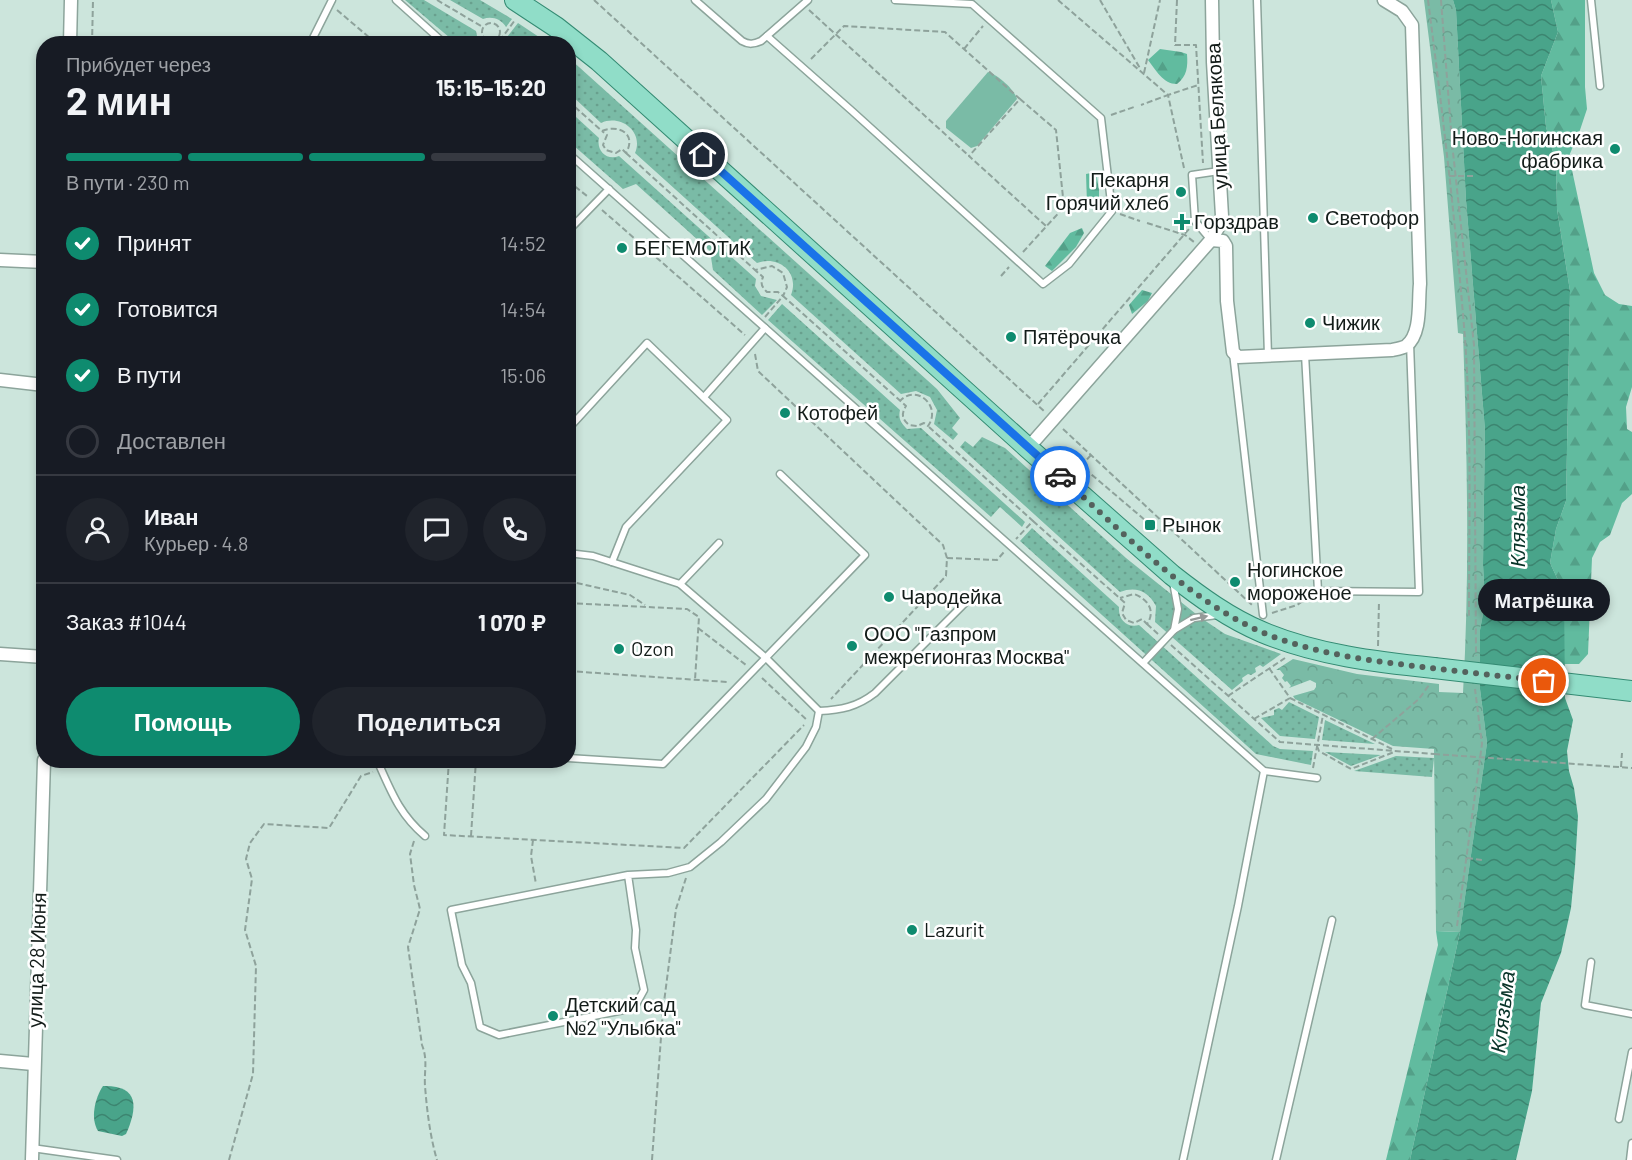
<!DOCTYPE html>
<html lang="ru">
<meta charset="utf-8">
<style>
:root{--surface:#171b24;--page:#20242c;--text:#f1f3f6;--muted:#9ea1a6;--line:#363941;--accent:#0e8b6f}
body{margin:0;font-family:Barlow,sans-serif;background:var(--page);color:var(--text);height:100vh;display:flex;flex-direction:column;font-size:22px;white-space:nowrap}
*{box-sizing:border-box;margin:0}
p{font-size:20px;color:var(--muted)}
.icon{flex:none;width:33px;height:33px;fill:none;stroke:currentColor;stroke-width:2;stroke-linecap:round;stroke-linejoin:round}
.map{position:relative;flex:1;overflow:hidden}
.side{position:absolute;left:36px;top:36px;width:540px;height:732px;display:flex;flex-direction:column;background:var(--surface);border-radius:24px;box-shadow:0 3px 9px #0003}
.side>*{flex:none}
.pin{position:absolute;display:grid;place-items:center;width:51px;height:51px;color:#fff;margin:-26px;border:3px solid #fff;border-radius:50%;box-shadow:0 2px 6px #0007}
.courier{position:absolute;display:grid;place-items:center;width:60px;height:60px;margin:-30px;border:4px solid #1a73e8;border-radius:50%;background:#fff;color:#222;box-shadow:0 2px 8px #0007}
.bubble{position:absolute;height:42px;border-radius:21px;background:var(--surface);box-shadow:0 3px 9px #0003;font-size:20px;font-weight:700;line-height:42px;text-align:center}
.headline em{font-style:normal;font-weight:700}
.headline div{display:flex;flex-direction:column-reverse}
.headline{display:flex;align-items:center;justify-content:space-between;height:102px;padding:0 30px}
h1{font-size:39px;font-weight:700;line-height:45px}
.bar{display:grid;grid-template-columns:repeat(4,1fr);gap:9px 6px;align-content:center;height:72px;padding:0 30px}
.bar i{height:8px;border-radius:4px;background:var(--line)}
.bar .active{background:var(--accent)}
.bar p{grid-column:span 4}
.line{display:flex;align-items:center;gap:15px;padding:0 30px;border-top:2px solid var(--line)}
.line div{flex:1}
.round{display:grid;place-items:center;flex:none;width:63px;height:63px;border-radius:32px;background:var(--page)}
ol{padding:0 30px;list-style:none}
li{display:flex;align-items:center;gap:18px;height:66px}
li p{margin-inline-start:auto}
li .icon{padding:6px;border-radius:50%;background:var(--accent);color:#fff;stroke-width:4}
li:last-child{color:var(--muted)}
li i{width:33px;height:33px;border:3px solid var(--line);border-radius:50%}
.primary-button{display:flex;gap:12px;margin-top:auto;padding:12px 30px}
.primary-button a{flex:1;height:69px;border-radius:36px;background:var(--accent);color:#fff;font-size:24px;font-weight:700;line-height:69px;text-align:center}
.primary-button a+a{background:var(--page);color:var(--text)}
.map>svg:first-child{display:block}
</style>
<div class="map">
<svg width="1632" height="1160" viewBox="0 0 1632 1160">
<defs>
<pattern id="grass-dots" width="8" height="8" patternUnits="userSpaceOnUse" patternTransform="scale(1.5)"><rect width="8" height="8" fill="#7abba6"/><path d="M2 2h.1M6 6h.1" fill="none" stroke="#69a08e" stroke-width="1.8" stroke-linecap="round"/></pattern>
<pattern id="forest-firs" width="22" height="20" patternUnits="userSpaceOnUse" patternTransform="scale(1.5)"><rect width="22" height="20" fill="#61bb9f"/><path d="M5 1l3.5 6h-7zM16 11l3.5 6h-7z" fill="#53a088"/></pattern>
<pattern id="park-crowns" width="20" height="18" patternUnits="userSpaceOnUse" patternTransform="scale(1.5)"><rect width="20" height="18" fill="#7abba6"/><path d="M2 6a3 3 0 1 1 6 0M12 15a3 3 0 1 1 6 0" fill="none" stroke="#69a08e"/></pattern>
<pattern id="water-waves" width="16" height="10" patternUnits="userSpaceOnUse" patternTransform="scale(1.5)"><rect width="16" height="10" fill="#49a48a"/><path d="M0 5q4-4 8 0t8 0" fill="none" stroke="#3c8570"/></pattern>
</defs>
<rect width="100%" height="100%" fill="#cce5dc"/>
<g fill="url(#grass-dots)">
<path d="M 405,0 L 424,0 L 476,31 L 478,41 L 476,43 L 456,43 Z"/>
<path d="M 450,0 L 480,0 L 512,19 L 506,27 C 501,19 492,16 483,19 Z"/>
<path d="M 518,23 L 548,43 L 514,43 L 507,37 Z"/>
<path d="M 569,58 L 937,389 L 960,418 L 952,428 L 958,434 L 953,440 L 934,424 L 937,410 L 930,397 L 916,391 L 901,394 L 791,295 C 800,272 778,255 757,263 L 635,153 C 644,132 621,114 601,123 L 569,93 Z"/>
<path d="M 576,117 L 599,138 C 596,151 607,161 619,156 L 756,279 L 755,286 L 761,296 L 777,300 L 762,315 L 713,270 L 710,251 L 636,184 L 623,189 L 573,145 Z"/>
<path d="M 782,304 L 900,410 C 898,418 901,423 907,429 L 921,428 L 1025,522 L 1022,527 L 1000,507 L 991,517 L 768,320 Z"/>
<path d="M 982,437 L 1005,448 L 1126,558 L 1201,618 L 1225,634 L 1281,654 L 1263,667 L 1260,665 L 1255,668 L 1256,672 L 1251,675 L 1248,674 L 1242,678 L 1243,681 L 1232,690 L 1155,622 L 1156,606 C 1148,591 1136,586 1120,592 L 960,447 L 965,441 L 973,447 Z"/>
<path d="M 1032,528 L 1119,607 C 1118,620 1127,628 1139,625 L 1273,746 L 1280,749 L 1313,751 L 1311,765 L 1256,754 L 1020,541 Z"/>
<path d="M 1289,702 L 1319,717 L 1315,739 L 1280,736 L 1261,718 L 1274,715 L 1274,710 L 1279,708 L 1282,710 Z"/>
<path d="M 1325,720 L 1375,744 L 1322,740 Z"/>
<path d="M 1325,752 L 1381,755 L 1351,766 Z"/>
<path d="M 1396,756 L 1434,758 L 1432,777 L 1354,771 Z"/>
</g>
<g fill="url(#forest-firs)">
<path d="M 1551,0 L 1585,0 L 1585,87 L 1587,109 L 1580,130 L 1569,156 L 1594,273 L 1605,295 L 1619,304 L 1632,306 L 1632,387 L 1626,407 L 1627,429 L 1632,432 L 1632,494 L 1622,503 L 1610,535 L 1600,542 L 1592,558 L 1588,654 L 1579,664 L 1564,664 L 1564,593 L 1550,563 L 1556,529 L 1566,501 L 1570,291 L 1557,209 L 1556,163 L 1546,127 L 1541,76 L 1558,32 Z"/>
<path d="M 1160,49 L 1181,52 L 1187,54 C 1188,67 1187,76 1177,84 C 1163,84 1156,70 1148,60 Z"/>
<path d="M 1096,172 L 1099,190 L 1099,205 L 1094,209 L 1087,204 L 1086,174 Z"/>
<path d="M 1082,228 L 1084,233 L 1076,247 L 1052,271 L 1045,266 L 1070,233 Z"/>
<path d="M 1142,290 L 1152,293 L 1148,301 L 1132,314 L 1129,305 Z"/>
<path d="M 1436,931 L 1460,932 L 1410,1160 L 1386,1160 L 1438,945 Z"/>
</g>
<path fill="url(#park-crowns)" d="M 1424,0 L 1453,0 L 1456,10 L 1466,200 L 1485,430 L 1483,564 L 1485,603 L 1480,630 L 1480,689 L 1487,743 L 1460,932 L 1436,931 L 1434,749 L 1393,746 L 1295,699 L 1293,696 L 1314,690 L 1316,687 L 1316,683 L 1310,680 L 1289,688 L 1291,686 L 1287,681 L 1285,682 L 1282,678 L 1284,675 L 1280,670 L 1276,670 L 1293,659 L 1357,674 L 1439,684 L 1439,692 L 1463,693 C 1470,573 1467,453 1463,334 L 1458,333 L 1444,157 Z"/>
<path fill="#7abba6" d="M 988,72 C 998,75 1014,89 1017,99 L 977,146 L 971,148 L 946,128 L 946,121 Z"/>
<g fill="url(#water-waves)">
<path d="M 1453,0 L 1551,0 L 1558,32 L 1541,76 L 1546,127 L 1556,163 L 1557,209 L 1570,291 L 1566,501 L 1556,529 L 1550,563 L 1564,593 L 1565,698 L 1573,720 L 1567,751 L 1569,771 L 1574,788 L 1578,816 L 1575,866 L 1571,908 L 1561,953 L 1541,1003 L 1532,1091 L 1516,1160 L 1410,1160 L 1460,932 L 1487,743 L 1480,689 L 1480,630 L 1485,603 L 1483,564 L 1485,430 L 1466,200 L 1456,10 Z"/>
<path d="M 103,1086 C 139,1085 138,1107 126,1134 L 122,1136 L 98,1131 C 90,1118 95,1098 103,1086 Z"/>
</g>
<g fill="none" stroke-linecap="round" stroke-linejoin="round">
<g stroke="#8ca49b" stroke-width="9">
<g id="lane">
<path d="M 396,0 L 445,44"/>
<path d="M 695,0 L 742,41 C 749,45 754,44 761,41 L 808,0"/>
<path d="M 1257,0 L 1268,356"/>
<path d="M 1591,0 L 1600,86"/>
<path d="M 767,36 L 852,111 L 1043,284 L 1069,264 L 1112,211 L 1101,118 L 972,4 L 895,0"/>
<path d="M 310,44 L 332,0"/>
<path d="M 568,153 L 1264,771 L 1317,778"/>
<path d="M 568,231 L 609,189"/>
<path d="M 1211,240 L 1195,221 L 1192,175 L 1219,171"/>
<path d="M 1233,353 L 1263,615"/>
<path d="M 1305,354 L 1318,591 L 1419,592 L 1410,343"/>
<path d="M 704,397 L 765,328"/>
<path d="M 568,438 L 569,428 L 647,343 L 727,420 L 626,527 L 612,562"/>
<path d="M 568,553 L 593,556 L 680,584 L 766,658 L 819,711 C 841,710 857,707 875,693 L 972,596"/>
<path d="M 1173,582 L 1178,609 L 1174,630"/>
<path d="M 680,584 L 719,543"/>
<path d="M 1143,663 L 1174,630 L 1194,618 L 1217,615"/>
<path d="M 568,758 L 663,764 L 865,555 L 780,474"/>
<path d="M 377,760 C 391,791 399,814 425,836"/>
<path d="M 628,875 L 636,930 L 635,948 L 644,990 L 634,1008 L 499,1035 L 480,1027 L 471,983 L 462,965 L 451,910 L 628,875 L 668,873 L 690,867 L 721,842 L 766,799 L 806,747 L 816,727 L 819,711"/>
<path d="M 1591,962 L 1585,1005 L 1632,1014"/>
<path d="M 1619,1119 L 1632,1052"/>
<path d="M 32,1148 L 117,1160"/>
<path d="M 1183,1160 L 1238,906 L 1264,771"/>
<path d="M 1276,1160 L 1332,920"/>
<path d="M 1630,1160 L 1632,1143"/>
</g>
</g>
<g stroke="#8ca49b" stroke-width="15">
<g id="street">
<path d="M 70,44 L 71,0"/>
<path d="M 1211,240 L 1223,241 L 1226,246 L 1227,301 L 1233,352 L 1238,357 L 1392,350 C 1397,349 1403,348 1406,346 C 1422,334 1418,302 1420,284 L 1412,25 L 1402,11 L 1384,0"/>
<path d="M 0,260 L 44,262"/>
<path d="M 0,380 L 44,385"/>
<path d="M 1028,448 L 1211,240 L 1218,228 L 1222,216 L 1213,62 L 1212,0"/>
<path d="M 0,654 L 44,657"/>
<path d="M 0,1061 L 33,1064"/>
<path d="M 32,1160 L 44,760"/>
</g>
</g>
<g stroke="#348b73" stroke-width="22">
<path id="primary" d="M 515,0 L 556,27 L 599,61 L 1028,448 L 1172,575 C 1200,597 1229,618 1262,632 C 1317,655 1376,662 1434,668"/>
</g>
<g stroke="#8ea29b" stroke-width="2" stroke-dasharray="6 3" stroke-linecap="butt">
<path d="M 437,0 L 481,26"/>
<path d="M 594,0 L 1044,411"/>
<path d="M 1058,0 L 1168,95 L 1141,105"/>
<path d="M 1100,0 L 1141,70"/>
<path d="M 1177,0 L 1175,45 L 1196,45 L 1203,163"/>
<path d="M 1428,0 C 1442,108 1455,217 1464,326 C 1472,423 1469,521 1469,618"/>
<path d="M 1441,0 L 1452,143 L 1474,345 L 1476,656"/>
<path d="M 337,10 L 377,44"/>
<path d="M 809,10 L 969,156"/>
<circle cx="491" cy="32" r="9"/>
<path d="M 499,38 L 501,39 L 515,20"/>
<path d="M 501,39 L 506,44"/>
<path d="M 92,44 L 93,0"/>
<path d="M 964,49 L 983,26"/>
<path d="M 811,59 L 844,26 L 945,32 L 1020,99"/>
<path d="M 1144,73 L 1160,0"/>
<path d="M 568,100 L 575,107 L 570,144"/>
<path d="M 575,107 L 602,131 C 619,124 637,134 626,153 L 622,149 L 616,153 L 606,150 L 603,145 L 607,135 L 602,131"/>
<path d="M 1111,115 L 1134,107"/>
<path d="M 626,153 L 755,270 L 772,266 L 783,273 L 787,287 L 783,296 L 778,292 L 767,292 C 762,287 760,284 763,277 L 755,270"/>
<path d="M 1184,168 L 1168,95 L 1198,85"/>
<path d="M 1449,176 L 1473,176"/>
<path d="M 568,181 L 587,196"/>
<path d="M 602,210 L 745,335"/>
<path d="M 1120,214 L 1140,221"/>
<path d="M 1147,223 L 1185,235 L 1194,242"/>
<path d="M 1023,252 L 1064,207 L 1056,130 L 1020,99 L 969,156 L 1046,226"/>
<path d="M 1001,276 L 1009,267"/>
<path d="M 765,317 L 783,296 L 906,406 C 901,414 902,419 909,425 L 917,426 L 924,423 L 928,426 C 942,407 917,383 900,401"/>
<path d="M 755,354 L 758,371 L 943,545 L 947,558 L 946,576 L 831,699"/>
<path d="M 1038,404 L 1189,229"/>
<path d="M 929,427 L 1033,521 L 1016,539"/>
<path d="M 1063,429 L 1252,605"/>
<path d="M 1078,463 L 1159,532 L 1168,527"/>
<path d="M 1081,466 L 1091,455"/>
<path d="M 1033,521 L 1125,603 L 1122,613 L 1126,620 L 1134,623 L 1142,619 L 1147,624 C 1156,611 1148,599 1134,594 L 1120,598"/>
<path d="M 947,558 L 997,560 L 1004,552"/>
<path d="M 568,581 L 630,595 L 645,605"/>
<path d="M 568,603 L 687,609 L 699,617 L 695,680"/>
<path d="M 1272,613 L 1297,605 L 1310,596"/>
<path d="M 1147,624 L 1158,634"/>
<path d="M 698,628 L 746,665"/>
<path d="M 1171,645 L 1280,742 L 1434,754"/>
<path d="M 1378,646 L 1379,601"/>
<path d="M 568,671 L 727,682"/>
<path d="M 762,678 L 808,721"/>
<path d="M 1228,696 L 1285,658"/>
<path d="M 1290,698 L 1394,750"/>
<path d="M 1254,719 L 1290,698 L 1269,668"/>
<path d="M 1372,739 L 1419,699 L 1429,685"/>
<path d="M 1317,746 L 1319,751 L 1351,769 L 1394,752"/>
<path d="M 449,760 L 444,835 L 684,848 L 804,725"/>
<path d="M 1604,766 L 1632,768"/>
<path d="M 1621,767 L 1622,753"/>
<path d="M 1313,768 L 1323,715"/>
<path d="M 471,836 L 476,760"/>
<path d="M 533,840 L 531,856 L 536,884"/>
<path d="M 414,841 L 410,854 L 414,885 L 420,909 L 408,947 L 422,1045 C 428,1060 424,1071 425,1086 C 427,1111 430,1136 437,1160"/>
<path d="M 1467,858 L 1482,860"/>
<path d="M 1457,926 L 1482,744 L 1475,689"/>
<path d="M 229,1160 L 253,1074 L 256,966 L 245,930 L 252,879 L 246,859 L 250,843 L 264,824 L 329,828 L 361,776 L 373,772"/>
<path d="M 652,1160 L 663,1010 L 676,909 L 686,878"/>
</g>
<use href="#lane" stroke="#fff" stroke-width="6"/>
<use href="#street" stroke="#fff" stroke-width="12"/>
<use href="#primary" stroke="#90ddc8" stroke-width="20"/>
<g stroke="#348b73" stroke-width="22" stroke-linecap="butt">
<path id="primary-bridge" d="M 1434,668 L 1632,691"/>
</g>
<path stroke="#8ea29b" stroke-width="2" stroke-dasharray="6 3" stroke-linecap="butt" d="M 1434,754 L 1604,766"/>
<use href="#primary-bridge" stroke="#90ddc8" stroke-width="20"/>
</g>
<defs><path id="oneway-solid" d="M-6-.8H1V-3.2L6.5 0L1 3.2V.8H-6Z" transform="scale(1.5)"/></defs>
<use fill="#959998" href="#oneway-solid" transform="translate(1199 618) rotate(-14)"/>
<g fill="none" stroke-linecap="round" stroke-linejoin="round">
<path stroke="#54625d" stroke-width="6" stroke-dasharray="0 10.8" d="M 1060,476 C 1121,530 1182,595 1257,630 C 1308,653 1366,660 1422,667 C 1462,672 1503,676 1544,681"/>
<path stroke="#1a73e8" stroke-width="8" d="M 703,155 L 1060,476"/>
</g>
<g fill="#0e8b6f" stroke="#fff" stroke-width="2">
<circle cx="1615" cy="149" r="6"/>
<circle cx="1181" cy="192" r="6"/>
<circle cx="1313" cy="218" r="6"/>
<path d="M1179 213h6v6h6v6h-6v6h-6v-6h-6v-6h6z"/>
<circle cx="622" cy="248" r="6"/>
<circle cx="1310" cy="323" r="6"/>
<circle cx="1011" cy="337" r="6"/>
<circle cx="785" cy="413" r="6"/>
<rect x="1144" y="519" width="12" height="12" rx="3"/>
<circle cx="1235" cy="582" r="6"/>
<circle cx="889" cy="597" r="6"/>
<circle cx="852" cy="646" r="6"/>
<circle cx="619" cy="649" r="6"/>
<circle cx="912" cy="930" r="6"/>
<circle cx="553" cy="1016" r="6"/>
</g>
<g text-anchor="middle" stroke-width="5" stroke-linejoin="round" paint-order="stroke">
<g font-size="20" fill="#131c19" stroke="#fff">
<text transform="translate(1217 116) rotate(-93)" y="7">улица Белякова</text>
<text transform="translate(37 960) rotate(-88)" y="7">улица 28 Июня</text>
</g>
<g font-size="20" fill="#131c19" stroke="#fff" text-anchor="start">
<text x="1603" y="145" text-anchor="end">Ново-Ногинская<tspan x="1603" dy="23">фабрика</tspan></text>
<text x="1169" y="187" text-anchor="end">Пекарня<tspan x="1169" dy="23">Горячий хлеб</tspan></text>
<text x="1325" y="225">Светофор</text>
<text x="1194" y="229">Горздрав</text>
<text x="634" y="255">БЕГЕМОТиК</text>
<text x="1322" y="330">Чижик</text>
<text x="1023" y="344">Пятёрочка</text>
<text x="797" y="420">Котофей</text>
<text x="1162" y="532">Рынок</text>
<text x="1247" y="577">Ногинское<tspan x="1247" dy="23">мороженое</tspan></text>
<text x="901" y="604">Чародейка</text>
<text x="864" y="641">ООО "Газпром<tspan x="864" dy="23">межрегионгаз Москва"</tspan></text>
<text x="631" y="656">Ozon</text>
<text x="924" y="937">Lazurit</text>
<text x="565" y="1012">Детский сад<tspan x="565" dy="23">№2 "Улыбка"</tspan></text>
</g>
<g font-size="21" font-style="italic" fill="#083328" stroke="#fff">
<text transform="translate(1518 526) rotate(-90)" y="7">Клязьма</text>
<text transform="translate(1503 1012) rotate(-83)" y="7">Клязьма</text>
</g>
</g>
</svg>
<div class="pin" style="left:1544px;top:681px;background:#ea580c"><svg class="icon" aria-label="bag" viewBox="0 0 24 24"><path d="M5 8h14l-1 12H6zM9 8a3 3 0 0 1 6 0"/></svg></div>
<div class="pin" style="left:703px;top:155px;background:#1f2937"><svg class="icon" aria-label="home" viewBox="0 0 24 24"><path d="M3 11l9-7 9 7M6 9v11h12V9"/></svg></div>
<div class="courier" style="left:1060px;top:476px"><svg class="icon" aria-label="car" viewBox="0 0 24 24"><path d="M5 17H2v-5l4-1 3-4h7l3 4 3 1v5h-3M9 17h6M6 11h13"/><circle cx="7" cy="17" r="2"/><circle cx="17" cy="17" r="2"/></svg></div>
<div class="bubble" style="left:1478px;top:579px;width:132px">Матрёшка</div>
<section class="side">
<div class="headline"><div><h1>2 мин</h1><p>Прибудет через</p></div><em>15:15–15:20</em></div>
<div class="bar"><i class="active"></i><i class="active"></i><i class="active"></i><i></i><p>В пути · 230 m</p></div>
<ol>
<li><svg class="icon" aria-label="check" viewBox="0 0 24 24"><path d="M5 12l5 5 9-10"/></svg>Принят<p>14:52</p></li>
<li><svg class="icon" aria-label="check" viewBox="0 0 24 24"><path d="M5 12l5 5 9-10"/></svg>Готовится<p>14:54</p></li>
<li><svg class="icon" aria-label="check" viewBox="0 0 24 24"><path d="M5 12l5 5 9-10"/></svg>В пути<p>15:06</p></li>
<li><i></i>Доставлен</li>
</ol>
<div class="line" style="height:108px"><a class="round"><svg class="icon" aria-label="person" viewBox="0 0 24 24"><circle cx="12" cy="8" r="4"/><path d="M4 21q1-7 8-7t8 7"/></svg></a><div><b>Иван</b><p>Курьер · 4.8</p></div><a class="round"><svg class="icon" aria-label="chat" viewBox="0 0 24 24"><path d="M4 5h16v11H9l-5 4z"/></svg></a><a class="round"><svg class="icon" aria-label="phone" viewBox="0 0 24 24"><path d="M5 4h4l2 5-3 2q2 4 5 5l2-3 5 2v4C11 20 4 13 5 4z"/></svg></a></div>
<div class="line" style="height:78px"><div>Заказ #1044</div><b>1 070 ₽</b></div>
<div class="primary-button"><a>Помощь</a><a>Поделиться</a></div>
</section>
</div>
